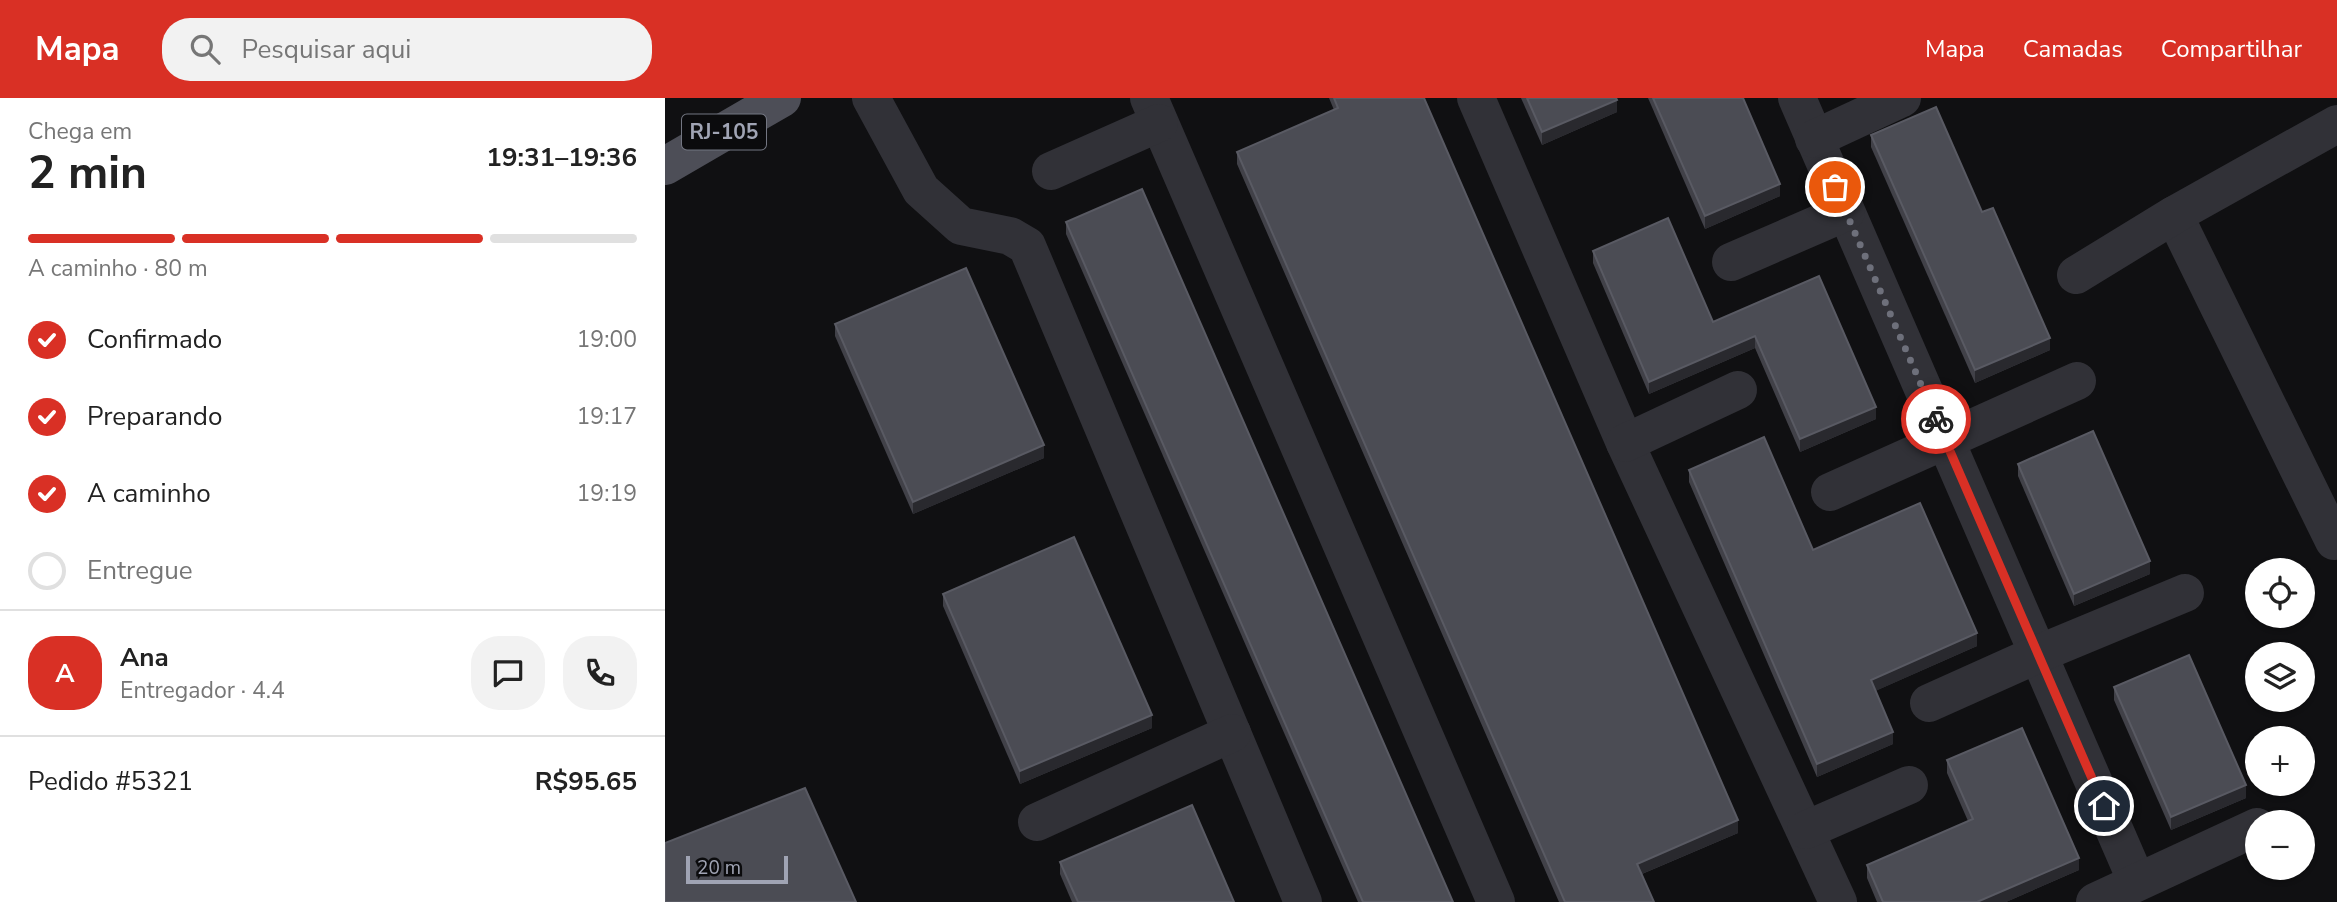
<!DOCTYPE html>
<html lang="pt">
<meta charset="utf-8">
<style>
:root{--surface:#fff;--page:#f2f2f2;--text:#222;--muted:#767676;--line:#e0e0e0;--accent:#d93025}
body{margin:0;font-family:"Nunito Sans",sans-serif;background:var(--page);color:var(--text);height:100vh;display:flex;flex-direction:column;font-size:26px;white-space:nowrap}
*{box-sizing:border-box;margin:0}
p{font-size:23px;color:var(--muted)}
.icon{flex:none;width:38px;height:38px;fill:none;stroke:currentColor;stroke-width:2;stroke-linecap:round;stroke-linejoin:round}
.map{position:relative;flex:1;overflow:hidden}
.side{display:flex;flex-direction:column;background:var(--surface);width:665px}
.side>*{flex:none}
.buttons{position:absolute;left:1580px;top:460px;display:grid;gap:14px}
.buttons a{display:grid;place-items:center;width:70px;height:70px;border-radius:50%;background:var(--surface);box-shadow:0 2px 5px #0004;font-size:35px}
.scale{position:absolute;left:21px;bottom:18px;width:102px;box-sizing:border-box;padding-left:7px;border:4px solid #a0a4b4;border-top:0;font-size:19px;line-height:24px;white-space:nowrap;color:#a0a4b4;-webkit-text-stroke:5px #0b0b0d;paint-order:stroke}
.pin{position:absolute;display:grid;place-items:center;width:60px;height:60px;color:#fff;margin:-30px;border:4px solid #fff;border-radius:50%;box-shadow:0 2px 7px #0007}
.courier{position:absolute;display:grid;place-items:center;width:70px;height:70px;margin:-35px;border:5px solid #d93025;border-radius:50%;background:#fff;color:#222;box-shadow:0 2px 9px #0007}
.overview em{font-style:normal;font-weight:700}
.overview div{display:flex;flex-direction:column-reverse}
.overview{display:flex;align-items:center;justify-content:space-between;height:119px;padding:0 28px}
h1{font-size:46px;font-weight:700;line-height:52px}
.bar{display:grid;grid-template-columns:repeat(4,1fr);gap:10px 7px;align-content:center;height:84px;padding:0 28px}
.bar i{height:9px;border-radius:5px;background:var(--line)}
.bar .current{background:var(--accent)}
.bar p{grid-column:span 4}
.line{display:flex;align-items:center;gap:18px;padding:0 28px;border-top:2px solid var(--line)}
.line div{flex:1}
.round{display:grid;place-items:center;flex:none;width:74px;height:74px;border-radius:28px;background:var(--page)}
ol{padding:0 28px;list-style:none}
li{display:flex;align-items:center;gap:21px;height:77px}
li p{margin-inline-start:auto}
li .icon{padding:7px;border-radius:50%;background:var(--accent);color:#fff;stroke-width:4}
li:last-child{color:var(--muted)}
li i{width:38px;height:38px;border:4px solid var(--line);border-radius:50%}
header{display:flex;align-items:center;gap:42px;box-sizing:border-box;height:98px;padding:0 35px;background:var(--accent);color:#fff}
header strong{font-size:33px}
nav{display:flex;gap:38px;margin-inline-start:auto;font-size:24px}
.search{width:490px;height:63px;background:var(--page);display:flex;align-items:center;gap:18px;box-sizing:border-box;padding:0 24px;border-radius:28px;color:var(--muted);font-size:26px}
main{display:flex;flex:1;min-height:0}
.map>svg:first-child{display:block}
</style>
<header>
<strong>Mapa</strong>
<div class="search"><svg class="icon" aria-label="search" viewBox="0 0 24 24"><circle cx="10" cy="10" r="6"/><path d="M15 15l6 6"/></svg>Pesquisar aqui</div>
<nav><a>Mapa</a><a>Camadas</a><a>Compartilhar</a></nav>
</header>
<main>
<section class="side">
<div class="overview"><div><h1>2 min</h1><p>Chega em</p></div><em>19:31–19:36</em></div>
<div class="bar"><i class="current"></i><i class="current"></i><i class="current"></i><i></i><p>A caminho · 80 m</p></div>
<ol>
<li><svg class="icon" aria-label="check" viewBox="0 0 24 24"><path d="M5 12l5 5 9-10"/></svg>Confirmado<p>19:00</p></li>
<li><svg class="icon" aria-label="check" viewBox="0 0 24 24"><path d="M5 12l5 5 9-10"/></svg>Preparando<p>19:17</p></li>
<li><svg class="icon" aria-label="check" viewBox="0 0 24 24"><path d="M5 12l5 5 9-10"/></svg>A caminho<p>19:19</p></li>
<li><i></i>Entregue</li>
</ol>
<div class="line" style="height:126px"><b class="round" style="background:var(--accent);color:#fff">A</b><div><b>Ana</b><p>Entregador · 4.4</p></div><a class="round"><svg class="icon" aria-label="chat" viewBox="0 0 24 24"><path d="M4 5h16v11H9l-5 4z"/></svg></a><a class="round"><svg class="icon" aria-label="phone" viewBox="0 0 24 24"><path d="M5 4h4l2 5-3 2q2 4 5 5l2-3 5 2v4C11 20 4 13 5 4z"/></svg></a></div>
<div class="line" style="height:91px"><div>Pedido #5321</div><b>R$95.65</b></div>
</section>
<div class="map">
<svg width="1672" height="804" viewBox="0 0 1672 804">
<rect width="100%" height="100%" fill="#101012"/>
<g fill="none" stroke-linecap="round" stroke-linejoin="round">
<g stroke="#313137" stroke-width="38">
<path d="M 206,0 L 256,92 L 296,128 L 345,138 L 362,148 L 638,804"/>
<path d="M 484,0 L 831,804"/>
<path d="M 811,0 L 960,345 L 1173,804"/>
<path d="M 1132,0 L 1472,784"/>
<path d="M 1149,41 L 1237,0"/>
<path d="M 386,73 L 494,25"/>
<path d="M 1509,117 L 1669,443"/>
<path d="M 1066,164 L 1181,114"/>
<path d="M 1411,177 L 1509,117 L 1672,26"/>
<path d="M 960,345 L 1073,292"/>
<path d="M 1165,394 L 1412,283"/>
<path d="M 1264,605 L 1373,556 L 1520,495"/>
<path d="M 372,724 L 567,635"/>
<path d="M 1141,732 L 1244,687"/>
<path d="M 1430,804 L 1592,729"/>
</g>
<path stroke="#4d4e57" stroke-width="38" d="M 0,68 L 117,0"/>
</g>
<g fill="#414148">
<path d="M 664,0 L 759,0 L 1073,735 L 977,776 L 989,804 L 894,804 L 572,66 L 572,54 L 669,12 Z"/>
<path d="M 856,0 L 951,0 L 952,14 L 877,47 Z"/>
<path d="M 983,0 L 1078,0 L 1115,98 L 1040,131 Z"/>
<path d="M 1206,37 L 1317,114 L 1385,252 L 1310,285 L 1206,49 Z"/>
<path d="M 401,124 L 788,804 L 693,804 L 401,136 Z"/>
<path d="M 928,153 L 1048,224 L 1154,178 L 1211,321 L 1135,354 L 1090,250 L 984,296 L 928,165 Z"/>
<path d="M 170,226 L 379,360 L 248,416 L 170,238 Z"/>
<path d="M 1353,366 L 1485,476 L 1409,508 L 1353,378 Z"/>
<path d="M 1024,372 L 1148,452 L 1312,548 L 1210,593 L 1228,646 L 1152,679 L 1024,384 Z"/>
<path d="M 278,496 L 487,630 L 355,686 L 278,508 Z"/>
<path d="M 1449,589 L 1581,700 L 1506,732 L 1449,602 Z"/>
<path d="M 1282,662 L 1414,772 L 1341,804 L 1212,804 L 1202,780 L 1202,767 L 1303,723 L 1282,675 Z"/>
<path d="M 395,764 L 569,804 L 407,804 L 395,776 Z"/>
</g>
<g fill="#29292e">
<path d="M 952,2 L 952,14 L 877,47 L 877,34 Z"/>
<path d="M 1115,86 L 1115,98 L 1040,131 L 1040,118 Z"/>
<path d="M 1090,238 L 1090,250 L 984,296 L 984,284 Z"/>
<path d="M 1385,240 L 1385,252 L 1310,285 L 1310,272 Z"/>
<path d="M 1211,309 L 1211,321 L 1135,354 L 1135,341 Z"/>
<path d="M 379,347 L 379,360 L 248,416 L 248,404 Z"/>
<path d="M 1485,463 L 1485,476 L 1409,508 L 1409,496 Z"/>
<path d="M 1312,535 L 1312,548 L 1206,595 L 1206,582 Z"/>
<path d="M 487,617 L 487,630 L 355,686 L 355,673 Z"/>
<path d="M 1228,634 L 1228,646 L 1152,679 L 1152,666 Z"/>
<path d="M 1581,687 L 1581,700 L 1506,732 L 1506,719 Z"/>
<path d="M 1073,722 L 1073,735 L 972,778 L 972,766 Z"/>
<path d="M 1414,760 L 1414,772 L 1341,804 L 1312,804 Z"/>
</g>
<g fill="#4b4c54" stroke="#595a63" stroke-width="2">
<path d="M 669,0 L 759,0 L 1073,722 L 972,766 L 989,804 L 900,804 L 572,54 L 673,10 Z"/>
<path d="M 862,0 L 951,0 L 952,2 L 877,34 Z"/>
<path d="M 988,0 L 1078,0 L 1115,86 L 1040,118 Z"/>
<path d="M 1271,9 L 1317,114 L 1328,110 L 1385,240 L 1310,272 L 1206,37 Z"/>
<path d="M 477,91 L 788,804 L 698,804 L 401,124 Z"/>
<path d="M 1003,120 L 1048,224 L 1154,178 L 1211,309 L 1135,341 L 1090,238 L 984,284 L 928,153 Z"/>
<path d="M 301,170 L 379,347 L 248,404 L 170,226 Z"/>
<path d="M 1428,333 L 1485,463 L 1409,496 L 1353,366 Z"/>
<path d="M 1099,339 L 1148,452 L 1255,405 L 1312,535 L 1206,582 L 1228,634 L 1152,666 L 1024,372 Z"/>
<path d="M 409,439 L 487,617 L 355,673 L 278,496 Z"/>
<path d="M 1524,557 L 1581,687 L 1506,719 L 1449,589 Z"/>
<path d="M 1357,630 L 1414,760 L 1312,804 L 1218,804 L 1202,767 L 1308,721 L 1282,662 Z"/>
<path d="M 140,690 L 191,804 L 0,804 L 0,745 Z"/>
<path d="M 527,707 L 569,804 L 413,804 L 395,764 Z"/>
</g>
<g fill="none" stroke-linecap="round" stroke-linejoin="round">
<path stroke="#6e707b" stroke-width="7" stroke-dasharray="0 12.6" d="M 1170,89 L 1271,321"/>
<path stroke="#d93025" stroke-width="9" d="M 1271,321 L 1439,708"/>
</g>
<g text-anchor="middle" stroke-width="6" stroke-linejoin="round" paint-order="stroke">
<rect fill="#0b0b0d" stroke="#737682" stroke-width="2" x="17" y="16.5" width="84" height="35" rx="5"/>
<g font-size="21" font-weight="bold" fill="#a0a4b4">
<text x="59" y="41">RJ-105</text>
</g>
</g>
</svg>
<div class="buttons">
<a><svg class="icon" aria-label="locate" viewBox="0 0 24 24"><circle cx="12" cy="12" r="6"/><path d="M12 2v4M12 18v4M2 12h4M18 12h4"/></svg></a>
<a><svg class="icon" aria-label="layers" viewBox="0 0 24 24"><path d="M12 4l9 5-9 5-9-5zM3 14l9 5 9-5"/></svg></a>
<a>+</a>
<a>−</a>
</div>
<div class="scale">20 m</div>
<div class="pin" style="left:1170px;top:89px;background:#ea580c"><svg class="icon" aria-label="bag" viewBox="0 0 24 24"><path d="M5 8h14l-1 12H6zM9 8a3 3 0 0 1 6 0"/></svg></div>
<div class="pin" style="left:1439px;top:708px;background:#1f2937"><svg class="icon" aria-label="home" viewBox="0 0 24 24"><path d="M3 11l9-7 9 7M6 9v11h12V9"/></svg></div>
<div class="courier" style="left:1271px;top:321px"><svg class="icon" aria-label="bike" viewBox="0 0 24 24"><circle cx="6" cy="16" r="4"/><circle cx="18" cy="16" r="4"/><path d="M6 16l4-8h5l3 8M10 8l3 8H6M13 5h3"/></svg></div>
</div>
</main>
